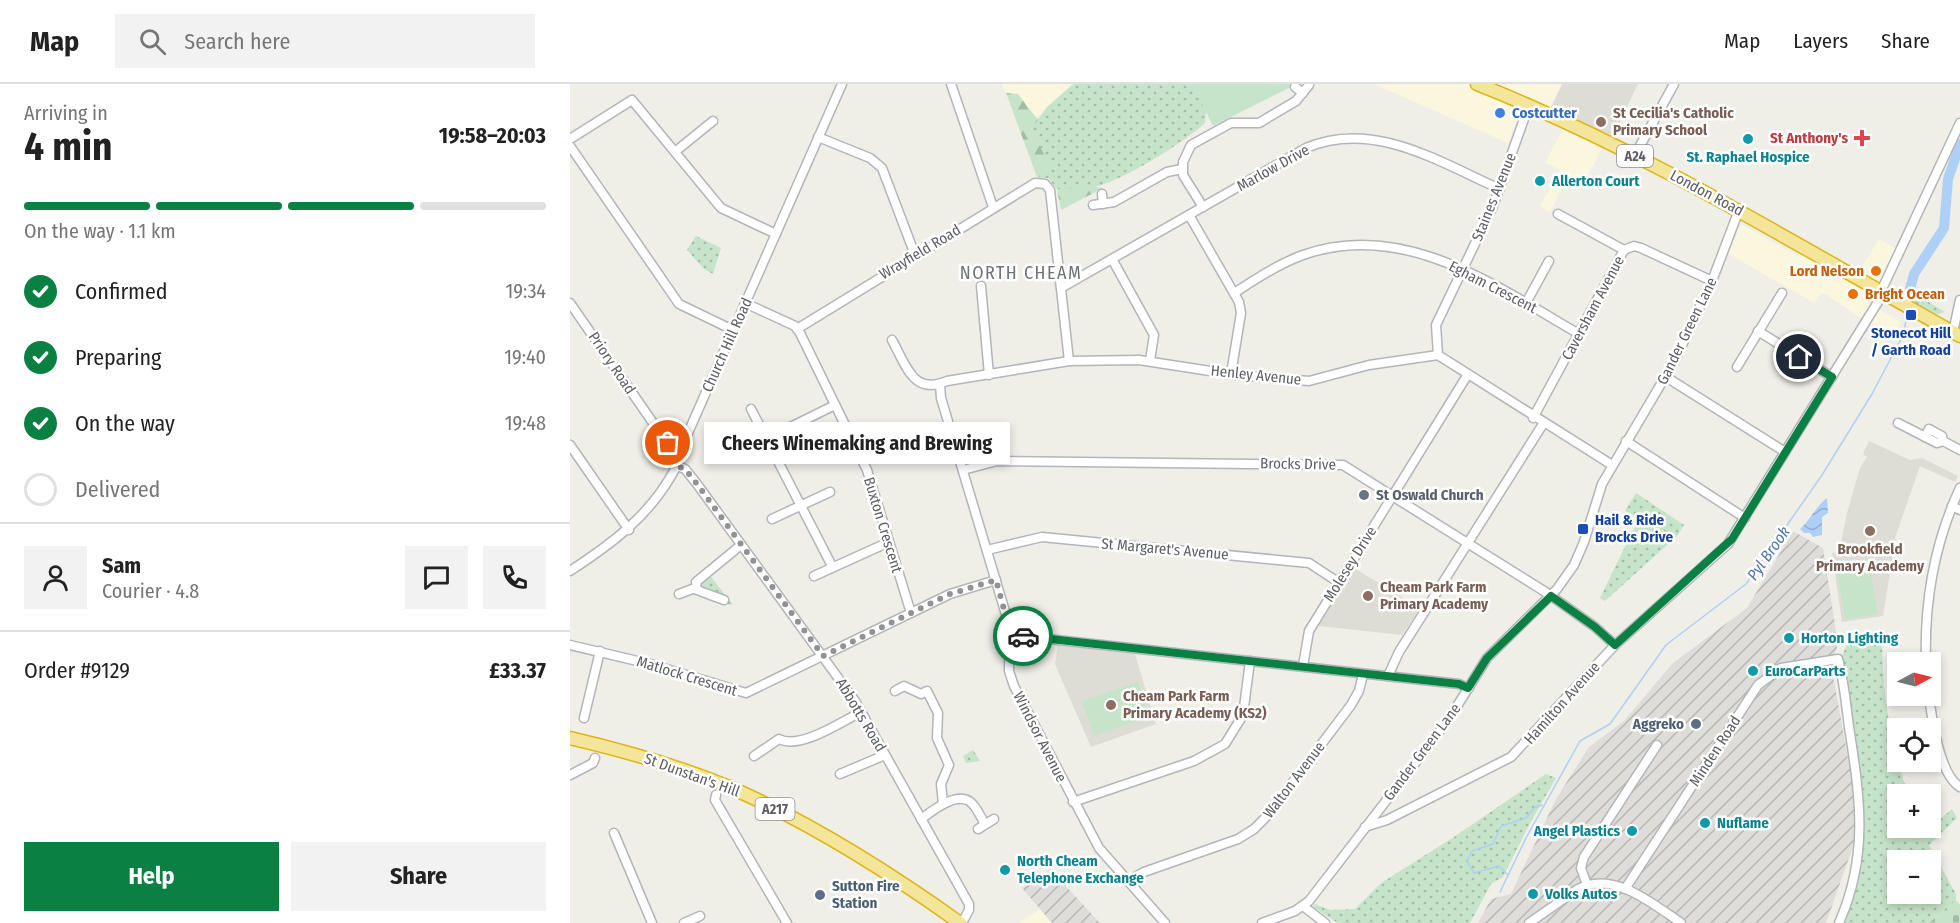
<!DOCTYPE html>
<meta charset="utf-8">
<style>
:root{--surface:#fff;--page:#f2f2f2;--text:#222;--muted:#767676;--line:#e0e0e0;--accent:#0b8043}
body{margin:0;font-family:"Fira Sans Condensed",sans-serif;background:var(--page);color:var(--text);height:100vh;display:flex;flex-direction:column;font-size:22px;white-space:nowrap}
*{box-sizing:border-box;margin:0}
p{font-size:20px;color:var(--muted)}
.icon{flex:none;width:33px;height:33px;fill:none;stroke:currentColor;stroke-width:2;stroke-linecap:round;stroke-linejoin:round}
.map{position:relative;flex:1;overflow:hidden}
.details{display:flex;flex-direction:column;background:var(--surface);width:570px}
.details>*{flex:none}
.needle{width:39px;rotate:83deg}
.tools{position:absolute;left:1317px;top:568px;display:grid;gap:12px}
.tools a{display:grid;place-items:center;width:54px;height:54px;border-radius:0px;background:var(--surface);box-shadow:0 3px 9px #0003;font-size:30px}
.pin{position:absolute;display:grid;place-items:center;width:51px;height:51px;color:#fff;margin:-26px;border:3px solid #fff;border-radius:50%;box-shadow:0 2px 6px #0007}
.courier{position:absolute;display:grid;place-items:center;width:60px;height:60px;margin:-30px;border:4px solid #0b8043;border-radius:50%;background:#fff;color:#222;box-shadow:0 2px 8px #0007}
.bubble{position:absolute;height:42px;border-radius:0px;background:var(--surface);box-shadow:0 3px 9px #0003;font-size:20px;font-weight:700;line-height:42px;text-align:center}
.summary em{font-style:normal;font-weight:700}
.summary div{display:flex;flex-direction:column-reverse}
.summary{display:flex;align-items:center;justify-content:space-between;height:102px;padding:0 24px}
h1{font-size:39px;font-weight:700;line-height:45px}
.bar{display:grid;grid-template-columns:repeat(4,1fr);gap:9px 6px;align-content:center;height:72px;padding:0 24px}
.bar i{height:8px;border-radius:4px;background:var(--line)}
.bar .current{background:var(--accent)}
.bar p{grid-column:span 4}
.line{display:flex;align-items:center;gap:15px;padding:0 24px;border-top:2px solid var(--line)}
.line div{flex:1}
.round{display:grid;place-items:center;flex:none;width:63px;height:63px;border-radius:0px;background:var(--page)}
ol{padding:0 24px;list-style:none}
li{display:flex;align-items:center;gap:18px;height:66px}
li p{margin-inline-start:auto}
li .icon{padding:6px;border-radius:50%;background:var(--accent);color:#fff;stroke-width:4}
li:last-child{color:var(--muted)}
li i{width:33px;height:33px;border:3px solid var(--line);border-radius:50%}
.cta{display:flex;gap:12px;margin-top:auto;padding:12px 24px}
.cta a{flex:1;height:69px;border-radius:0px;background:var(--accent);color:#fff;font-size:24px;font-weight:700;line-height:69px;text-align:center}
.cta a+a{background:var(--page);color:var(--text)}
header{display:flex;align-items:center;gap:36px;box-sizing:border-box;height:84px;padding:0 30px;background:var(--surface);border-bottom:2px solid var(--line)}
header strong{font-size:28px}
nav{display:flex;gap:33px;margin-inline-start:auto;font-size:21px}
.search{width:420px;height:54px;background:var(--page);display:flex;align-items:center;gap:15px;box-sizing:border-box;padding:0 21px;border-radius:0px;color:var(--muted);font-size:22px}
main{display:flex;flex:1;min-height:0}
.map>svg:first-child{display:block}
</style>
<header>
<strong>Map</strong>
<div class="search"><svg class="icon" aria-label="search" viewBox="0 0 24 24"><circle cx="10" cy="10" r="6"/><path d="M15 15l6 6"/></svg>Search here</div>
<nav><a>Map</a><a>Layers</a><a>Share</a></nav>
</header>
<main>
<section class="details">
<div class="summary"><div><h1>4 min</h1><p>Arriving in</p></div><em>19:58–20:03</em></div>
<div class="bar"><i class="current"></i><i class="current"></i><i class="current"></i><i></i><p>On the way · 1.1 km</p></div>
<ol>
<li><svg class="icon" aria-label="check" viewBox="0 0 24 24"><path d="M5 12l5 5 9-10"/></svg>Confirmed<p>19:34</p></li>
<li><svg class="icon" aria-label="check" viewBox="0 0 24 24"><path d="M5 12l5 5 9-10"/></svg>Preparing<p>19:40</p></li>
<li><svg class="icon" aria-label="check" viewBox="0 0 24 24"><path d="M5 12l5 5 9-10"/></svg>On the way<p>19:48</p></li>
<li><i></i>Delivered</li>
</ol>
<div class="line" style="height:108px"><a class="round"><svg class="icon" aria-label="person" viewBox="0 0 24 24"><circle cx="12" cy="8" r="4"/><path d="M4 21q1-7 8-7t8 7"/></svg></a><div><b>Sam</b><p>Courier · 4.8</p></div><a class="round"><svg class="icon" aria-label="chat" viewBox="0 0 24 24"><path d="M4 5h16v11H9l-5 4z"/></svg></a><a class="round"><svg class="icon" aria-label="phone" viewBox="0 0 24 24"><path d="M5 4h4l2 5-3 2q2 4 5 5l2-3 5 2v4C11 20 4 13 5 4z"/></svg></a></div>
<div class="line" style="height:78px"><div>Order #9129</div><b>£33.37</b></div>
<div class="cta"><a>Help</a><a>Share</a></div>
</section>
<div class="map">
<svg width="1390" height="839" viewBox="0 0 1390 839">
<defs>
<pattern id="industrial-furrows" width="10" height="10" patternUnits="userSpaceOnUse" patternTransform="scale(1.5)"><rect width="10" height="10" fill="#deddd9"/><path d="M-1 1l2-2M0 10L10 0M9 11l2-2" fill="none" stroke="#b7b7b4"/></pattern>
<pattern id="green-dots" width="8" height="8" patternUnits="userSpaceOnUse" patternTransform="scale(1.5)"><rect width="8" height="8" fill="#c6e4c9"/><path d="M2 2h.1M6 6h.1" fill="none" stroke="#a4bca7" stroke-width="1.8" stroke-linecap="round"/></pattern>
<pattern id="forest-firs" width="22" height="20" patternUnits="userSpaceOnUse" patternTransform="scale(1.5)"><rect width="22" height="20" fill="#c6e4c9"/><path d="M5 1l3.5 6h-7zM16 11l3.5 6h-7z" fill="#a4bca7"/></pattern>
<pattern id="cemetery-stones" width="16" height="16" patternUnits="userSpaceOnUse" patternTransform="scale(1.5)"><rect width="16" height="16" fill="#c6e4c9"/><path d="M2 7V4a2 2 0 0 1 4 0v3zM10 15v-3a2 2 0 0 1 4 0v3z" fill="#a4bca7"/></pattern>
<pattern id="water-waves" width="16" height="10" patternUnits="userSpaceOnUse" patternTransform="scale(1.5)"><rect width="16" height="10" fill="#aed0f7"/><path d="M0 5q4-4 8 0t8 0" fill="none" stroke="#91accc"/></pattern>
</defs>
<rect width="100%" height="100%" fill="#efeee7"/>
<g fill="#fbf7df">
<path d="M 432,0 L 503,0 L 467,33 L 446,36 Z"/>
<path d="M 804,0 L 992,0 L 979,26 L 956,14 L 938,59 Z"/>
<path d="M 993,44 L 1032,64 L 1012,104 L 996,96 L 980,128 L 970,122 L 990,86 L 975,79 Z"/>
<path d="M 1171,140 L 1227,172 L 1237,161 L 1288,190 L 1309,155 L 1327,165 L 1299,219 L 1331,238 L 1323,256 L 1257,211 L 1251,209 L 1244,219 L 1159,170 Z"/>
<path d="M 470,825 L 482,839 L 448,839 Z"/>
</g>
<g fill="url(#industrial-furrows)">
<path d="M 1223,447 L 1253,464 L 1268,560 L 1261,581 L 1284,707 L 1285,757 L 1256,839 L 908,839 L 921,815 L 941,810 L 986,715 L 1019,663 L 1054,637 L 1103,579 L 1177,524 Z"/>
<path d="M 480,785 L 530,839 L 482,839 L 452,804 Z"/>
</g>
<g fill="#deddd5">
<path d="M 992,0 L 1068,0 L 1043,52 L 981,24 Z"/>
<path d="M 1299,357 L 1340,376 L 1352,374 L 1388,392 L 1385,398 L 1350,382 L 1326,451 L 1313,532 L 1272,538 L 1262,469 L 1269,468 L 1277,429 L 1290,384 L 1297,373 L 1293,370 Z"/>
<path d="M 784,484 L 850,524 L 832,551 L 749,542 Z"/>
<path d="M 488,561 L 565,570 L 586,640 L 521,663 L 485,580 Z"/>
</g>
<g fill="url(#green-dots)" fill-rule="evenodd">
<path d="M 503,0 L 622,0 L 636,26 L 635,39 C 613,59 554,96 525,103 C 512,106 500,105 487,105 L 478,94 L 468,94 L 473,86 L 461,45 L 477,23 Z"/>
<path d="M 126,152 L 151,164 L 143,190 L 134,185 L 117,166 Z"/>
<path d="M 1343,209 L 1375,228 L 1365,231 L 1340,217 Z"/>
<path d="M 1066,409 L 1114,441 L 1107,452 L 1035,517 L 1030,514 L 1069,434 L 1055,427 Z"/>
<path d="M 139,490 L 163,521 L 158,520 L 156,514 L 133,505 L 131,498 Z"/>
<path d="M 1312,555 C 1312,612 1321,657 1338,711 L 1328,711 L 1328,744 L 1351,744 L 1354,749 L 1382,725 L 1387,734 L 1359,761 L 1386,810 L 1386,816 L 1359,839 L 1271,839 C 1316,761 1284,660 1270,577 L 1277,560 ZM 1328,777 L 1360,777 L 1360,810 L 1328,810 Z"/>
<path d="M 403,666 L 410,677 L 396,679 L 393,672 Z"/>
<path d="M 976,690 L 986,694 L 960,739 L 933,793 L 921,800 L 900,839 L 768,839 L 743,823 L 745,820 L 760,826 L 785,825 L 811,799 L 884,753 Z"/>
</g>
<g fill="url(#forest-firs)">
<path d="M 436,9 L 448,10 L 468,36 L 461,45 L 480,82 L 475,92 L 467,93 Z"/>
<path d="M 526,103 L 533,104 L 491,126 L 487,105 Z"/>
</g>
<path fill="url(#cemetery-stones)" d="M 1386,816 L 1390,821 L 1390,839 L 1359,839 Z"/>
<g fill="#c6e4c9">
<path d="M 622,0 L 727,0 L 643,42 Z"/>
<path d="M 1299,476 L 1308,530 L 1275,535 L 1266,481 Z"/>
<path d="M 568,598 L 579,633 L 524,652 L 512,617 Z"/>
</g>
<path fill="url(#water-waves)" d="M 1257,414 L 1258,429 L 1252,433 L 1252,451 L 1243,453 L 1240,449 L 1234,449 L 1230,445 C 1241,435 1246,422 1257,414 Z"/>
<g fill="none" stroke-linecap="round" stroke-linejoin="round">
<g stroke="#aed0f7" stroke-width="1.5">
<path d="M 938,791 L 929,782 L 904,789 L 897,777 L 902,767 L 923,760 L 931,742 L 956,734 L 964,724 L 972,721"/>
<path d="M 930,808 L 956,754 L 1010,657 L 1040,640 L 1096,561 L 1176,500 L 1252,391 L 1302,310 L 1332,253 L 1336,237"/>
</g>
<path stroke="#aed0f7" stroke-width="10" d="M 1338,213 L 1344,190 L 1374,144 L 1378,95 L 1390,60"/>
<g stroke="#b4b5ba" stroke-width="11">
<g id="minor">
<path d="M 381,0 L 423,123"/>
<path d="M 725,3 L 733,9"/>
<path d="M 248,53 L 300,74 L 312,84 L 345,171"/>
<path d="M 0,55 L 62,16 L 151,124 L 206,150"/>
<path d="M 0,62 L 109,220 L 163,246"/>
<path d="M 106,67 L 143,37"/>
<path d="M 1065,71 L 1104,0"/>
<path d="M 532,110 L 533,120"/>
<path d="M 523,121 L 544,118 L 597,88 L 612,85"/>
<path d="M 633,123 L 613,91 L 613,78 L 621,61 L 661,39 L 689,39 L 726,17 L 739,1"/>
<path d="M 988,130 L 1054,166"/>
<path d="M 619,131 L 669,218 L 671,229 L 661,290"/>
<path d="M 542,175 L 584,251 L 580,276"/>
<path d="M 411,202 L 419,291"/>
<path d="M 491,204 L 736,64 C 803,35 869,78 930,105"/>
<path d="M 664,209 C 686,195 708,180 733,171 C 833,135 926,202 1009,250"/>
<path d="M 0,219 L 90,349 L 108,365"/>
<path d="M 175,219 L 225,242 L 230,249 L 297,386 L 341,529"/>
<path d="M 956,219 L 979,177"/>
<path d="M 227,245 L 465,99 L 475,100 L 480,106 L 499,277"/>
<path d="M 1188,247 L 1262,293"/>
<path d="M 1383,248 L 1390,216"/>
<path d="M 322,256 C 336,281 343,312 377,297 L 499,277 L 569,276 L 666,291 L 739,297 L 799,281 L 868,271 L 1042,381"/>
<path d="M 868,271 L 866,241 L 923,122 L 959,21"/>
<path d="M 1167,283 L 1212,209"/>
<path d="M 1096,293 L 1215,368"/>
<path d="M 370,301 L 371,314 L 440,544 L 439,587 L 444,602 L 529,764 L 595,839"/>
<path d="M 181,325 L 262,482"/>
<path d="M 963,334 L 1054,166 L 1064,162 L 1071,164 L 1142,197"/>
<path d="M 1328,339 L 1367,359 L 1373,357 L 1390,366"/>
<path d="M 1355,353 L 1359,345 L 1372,352 L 1373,357"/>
<path d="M 196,355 L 265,321"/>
<path d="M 1056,357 L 1175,434"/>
<path d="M 0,361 L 59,446"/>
<path d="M 107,382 L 115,385 L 127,400 L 285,617 L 399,820 L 399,826 L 392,839"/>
<path d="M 393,386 L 427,377 L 773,381 L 977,509 L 1025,543 L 1045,561"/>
<path d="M 1382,422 L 1390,426"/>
<path d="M 202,435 L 260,408"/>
<path d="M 417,466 L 472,453 L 739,479 L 768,498"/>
<path d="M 0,487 C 43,459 82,430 106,383 C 111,373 104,369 114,358 L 272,0"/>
<path d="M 244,492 L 319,458"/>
<path d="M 109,510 L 125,504"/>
<path d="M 154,516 L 127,506 L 126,498 L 171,461"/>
<path d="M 441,551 L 889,600 L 899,604"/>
<path d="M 0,561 L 80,580 L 176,609 L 380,510 L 426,496"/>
<path d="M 1356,579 C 1354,518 1364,460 1390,404"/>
<path d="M 733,582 L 739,547 L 898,290"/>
<path d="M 818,592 L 829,568 L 973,340"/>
<path d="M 325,607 L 334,602 L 351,610 L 357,607 L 368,629 L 367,654 L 379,681 L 371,700 L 373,720"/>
<path d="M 1359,612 C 1362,636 1369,690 1390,703"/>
<path d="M 14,634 L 30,567"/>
<path d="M 184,672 L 209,655 C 230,666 271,638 291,628"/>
<path d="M 270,690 L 315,671"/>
<path d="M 0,691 L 23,679 L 25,674"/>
<path d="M 146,711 L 145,716 L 217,839"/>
<path d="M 503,718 L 624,677 L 655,660 L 673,631 L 680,577"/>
<path d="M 351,735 C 361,728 385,708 399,717 C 406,721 411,734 415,740"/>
<path d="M 795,743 L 817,736 L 941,673 L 1045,561 L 1158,460 L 1311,213 L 1312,205 L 1390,39"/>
<path d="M 408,745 L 424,735"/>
<path d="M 44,749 L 82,839"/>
<path d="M 558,797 L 574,788 L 668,755 L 684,745 L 698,731 L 781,621 L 789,607 L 793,590"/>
<path d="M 1017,801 L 1011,784 L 1014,773 L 1087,661"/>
<path d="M 1055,805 L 1188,601 L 1211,584 L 1268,575 C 1274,596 1276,621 1279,643 C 1290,714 1299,771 1269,839"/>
<path d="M 733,822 L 755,839"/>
<path d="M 114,839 L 130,832"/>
<path d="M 692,839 L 725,827 L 739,817 L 879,635 L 917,574 L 987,505 L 1004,481 L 1014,458 L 1032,400 L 1105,276 L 1142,197 L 1169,126"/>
<path d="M 959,839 L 1008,805 C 1043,786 1083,820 1111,839"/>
</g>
</g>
<g stroke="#dfb516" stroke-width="15">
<g id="highway">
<path d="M 907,0 C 1077,67 1231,164 1390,252"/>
<path d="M 0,654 C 56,667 112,683 166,706 C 244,741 320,789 390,839"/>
</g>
</g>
<use href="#minor" stroke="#fff" stroke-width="8"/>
<use href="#highway" stroke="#f3e599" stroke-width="12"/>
</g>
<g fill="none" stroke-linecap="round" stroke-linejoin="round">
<path stroke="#919292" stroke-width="6" stroke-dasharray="0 10.8" d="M 98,359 L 108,366 L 107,382 L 115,385 L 127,400 L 253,572 L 380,510 L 426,496 L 441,551 L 453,552"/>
<path stroke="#0b8043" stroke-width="8" d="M 453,552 L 889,600 L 898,604 L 917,574 L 981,512 L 1025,543 L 1045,561 L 1162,455 L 1262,293 L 1229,273"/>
</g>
<circle fill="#3f7fe0" stroke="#fff" stroke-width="2" cx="930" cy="29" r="6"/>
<g fill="#8d6e63" stroke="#fff" stroke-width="2">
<circle cx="1031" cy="38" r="6"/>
<circle cx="1300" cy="447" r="6"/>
<circle cx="798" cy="512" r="6"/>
<circle cx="541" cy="621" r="6"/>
</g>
<path fill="#e0444e" stroke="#fff" stroke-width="2" d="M1289 45h6v6h6v6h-6v6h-6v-6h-6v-6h6z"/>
<g fill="#0f9aa8" stroke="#fff" stroke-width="2">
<circle cx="1178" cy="55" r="6"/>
<circle cx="970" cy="97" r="6"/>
<circle cx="1219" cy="554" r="6"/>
<circle cx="1183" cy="587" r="6"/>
<circle cx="1135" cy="739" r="6"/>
<circle cx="1062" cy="747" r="6"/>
<circle cx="435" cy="786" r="6"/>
<circle cx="963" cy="810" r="6"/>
</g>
<g fill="#e8710a" stroke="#fff" stroke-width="2">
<circle cx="1306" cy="187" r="6"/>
<circle cx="1283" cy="210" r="6"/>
</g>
<g fill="#1a4fb4" stroke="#fff" stroke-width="2">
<rect x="1335" y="225" width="12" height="12" rx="3"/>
<rect x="1007" y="439" width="12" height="12" rx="3"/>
</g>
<circle fill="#6b7280" stroke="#fff" stroke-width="2" cx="794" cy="411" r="6"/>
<g fill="#5c6f8a" stroke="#fff" stroke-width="2">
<circle cx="1126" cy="640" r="6"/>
<circle cx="250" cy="811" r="6"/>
</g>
<g text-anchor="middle" stroke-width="5" stroke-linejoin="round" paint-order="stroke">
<g fill="#fff" stroke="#8e9093" stroke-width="1.5">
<rect x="1047" y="61" width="36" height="22" rx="4.5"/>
<rect x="185.5" y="714" width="39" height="22" rx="4.5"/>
</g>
<g font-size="14" font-weight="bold" fill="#5e6065">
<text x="1065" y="77">A24</text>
<text x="205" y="730">A217</text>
</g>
<g font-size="15" font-weight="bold" fill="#366cbe" stroke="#fff" text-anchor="start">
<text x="942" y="34">Costcutter</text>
</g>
<g font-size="15" font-weight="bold" fill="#785e54" stroke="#fff" text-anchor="start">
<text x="1043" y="34">St Cecilia's Catholic<tspan x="1043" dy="17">Primary School</tspan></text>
<text x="1300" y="470" text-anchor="middle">Brookfield<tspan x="1300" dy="17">Primary Academy</tspan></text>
<text x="810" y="508">Cheam Park Farm<tspan x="810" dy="17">Primary Academy</tspan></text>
<text x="553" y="617">Cheam Park Farm<tspan x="553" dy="17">Primary Academy (KS2)</tspan></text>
</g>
<g font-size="15" font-weight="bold" fill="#be3a42" stroke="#fff" text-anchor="end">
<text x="1278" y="59">St Anthony's</text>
</g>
<g font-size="15" font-weight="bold" fill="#0d838f" stroke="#fff" text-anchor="start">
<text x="1178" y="78" text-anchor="middle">St. Raphael Hospice</text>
<text x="982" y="102">Allerton Court</text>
<text x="1231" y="559">Horton Lighting</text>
<text x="1195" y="592">EuroCarParts</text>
<text x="1147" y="744">Nuflame</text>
<text x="1050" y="752" text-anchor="end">Angel Plastics</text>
<text x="447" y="782">North Cheam<tspan x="447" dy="17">Telephone Exchange</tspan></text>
<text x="975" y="815">Volks Autos</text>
</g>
<g font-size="15" fill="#5e6065" stroke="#fff">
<text transform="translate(703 84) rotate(-29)" y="5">Marlow Drive</text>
<text transform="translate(1137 109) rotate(28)" y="5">London Road</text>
<text transform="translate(924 113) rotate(-68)" y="5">Staines Avenue</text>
<text transform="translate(350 168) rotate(-31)" y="5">Wrayfield Road</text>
<text transform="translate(923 203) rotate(27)" y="5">Egham Crescent</text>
<text transform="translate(1023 224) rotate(-62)" y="5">Caversham Avenue</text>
<text transform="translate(1117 247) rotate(-64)" y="5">Gander Green Lane</text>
<text transform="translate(157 261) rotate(-66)" y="5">Church Hill Road</text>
<text transform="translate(42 279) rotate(56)" y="5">Priory Road</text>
<text transform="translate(686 291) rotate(6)" y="5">Henley Avenue</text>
<text transform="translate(728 380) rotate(1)" y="5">Brocks Drive</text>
<text transform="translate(313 441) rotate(73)" y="5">Buxton Crescent</text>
<text transform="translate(595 465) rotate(5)" y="5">St Margaret's Avenue</text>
<text transform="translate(780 480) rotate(-58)" y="5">Molesey Drive</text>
<text transform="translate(117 592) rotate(17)" y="5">Matlock Crescent</text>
<text transform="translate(992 619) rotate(-48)" y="5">Hamilton Avenue</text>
<text transform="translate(291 631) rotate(59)" y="5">Abbotts Road</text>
<text transform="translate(470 653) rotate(63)" y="5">Windsor Avenue</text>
<text transform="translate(1145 667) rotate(-57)" y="5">Minden Road</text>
<text transform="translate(852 668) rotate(-53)" y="5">Gander Green Lane</text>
<text transform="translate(122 691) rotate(20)" y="5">St Dunstan's Hill</text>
<text transform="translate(724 696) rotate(-53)" y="5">Walton Avenue</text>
</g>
<g font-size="15" font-weight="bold" fill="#c56008" stroke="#fff" text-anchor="end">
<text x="1294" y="192">Lord Nelson</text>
<text x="1295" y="215" text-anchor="start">Bright Ocean</text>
</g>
<g font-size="15" font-weight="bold" fill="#164399" stroke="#fff">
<text x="1341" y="254">Stonecot Hill<tspan x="1341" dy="17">/ Garth Road</tspan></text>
<text x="1025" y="441" text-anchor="start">Hail &amp; Ride<tspan x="1025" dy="17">Brocks Drive</tspan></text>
</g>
<g font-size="15" font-weight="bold" fill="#5b616d" stroke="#fff" text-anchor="start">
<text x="806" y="416">St Oswald Church</text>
</g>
<g font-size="15" font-weight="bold" fill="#4e5e75" stroke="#fff" text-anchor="end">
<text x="1114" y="645">Aggreko</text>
<text x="262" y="807" text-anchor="start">Sutton Fire<tspan x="262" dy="17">Station</tspan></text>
</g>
<g font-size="16" font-style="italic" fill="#5075b1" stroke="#fff">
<text transform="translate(1198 469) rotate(-55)" y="6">Pyl Brook</text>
</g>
<g font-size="18" letter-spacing="1.5" fill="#6f7277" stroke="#fff">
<text x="451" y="195">NORTH CHEAM</text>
</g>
</g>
</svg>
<div class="tools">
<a><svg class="needle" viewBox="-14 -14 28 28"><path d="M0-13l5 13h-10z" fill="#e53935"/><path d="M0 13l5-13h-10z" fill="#767676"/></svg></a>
<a><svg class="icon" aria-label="locate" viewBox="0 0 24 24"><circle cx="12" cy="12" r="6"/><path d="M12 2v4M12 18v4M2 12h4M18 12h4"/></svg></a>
<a>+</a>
<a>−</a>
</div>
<div class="pin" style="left:98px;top:359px;background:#ea580c"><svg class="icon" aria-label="bag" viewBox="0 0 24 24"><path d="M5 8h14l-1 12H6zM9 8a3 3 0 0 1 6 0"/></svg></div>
<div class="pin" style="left:1229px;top:273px;background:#1f2937"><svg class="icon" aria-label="home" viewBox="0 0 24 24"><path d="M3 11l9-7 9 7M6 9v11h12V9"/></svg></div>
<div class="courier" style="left:453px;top:552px"><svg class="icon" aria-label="car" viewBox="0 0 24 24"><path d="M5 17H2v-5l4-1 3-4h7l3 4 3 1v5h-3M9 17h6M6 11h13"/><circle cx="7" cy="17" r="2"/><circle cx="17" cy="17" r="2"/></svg></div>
<div class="bubble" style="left:134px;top:338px;width:306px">Cheers Winemaking and Brewing</div>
</div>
</main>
